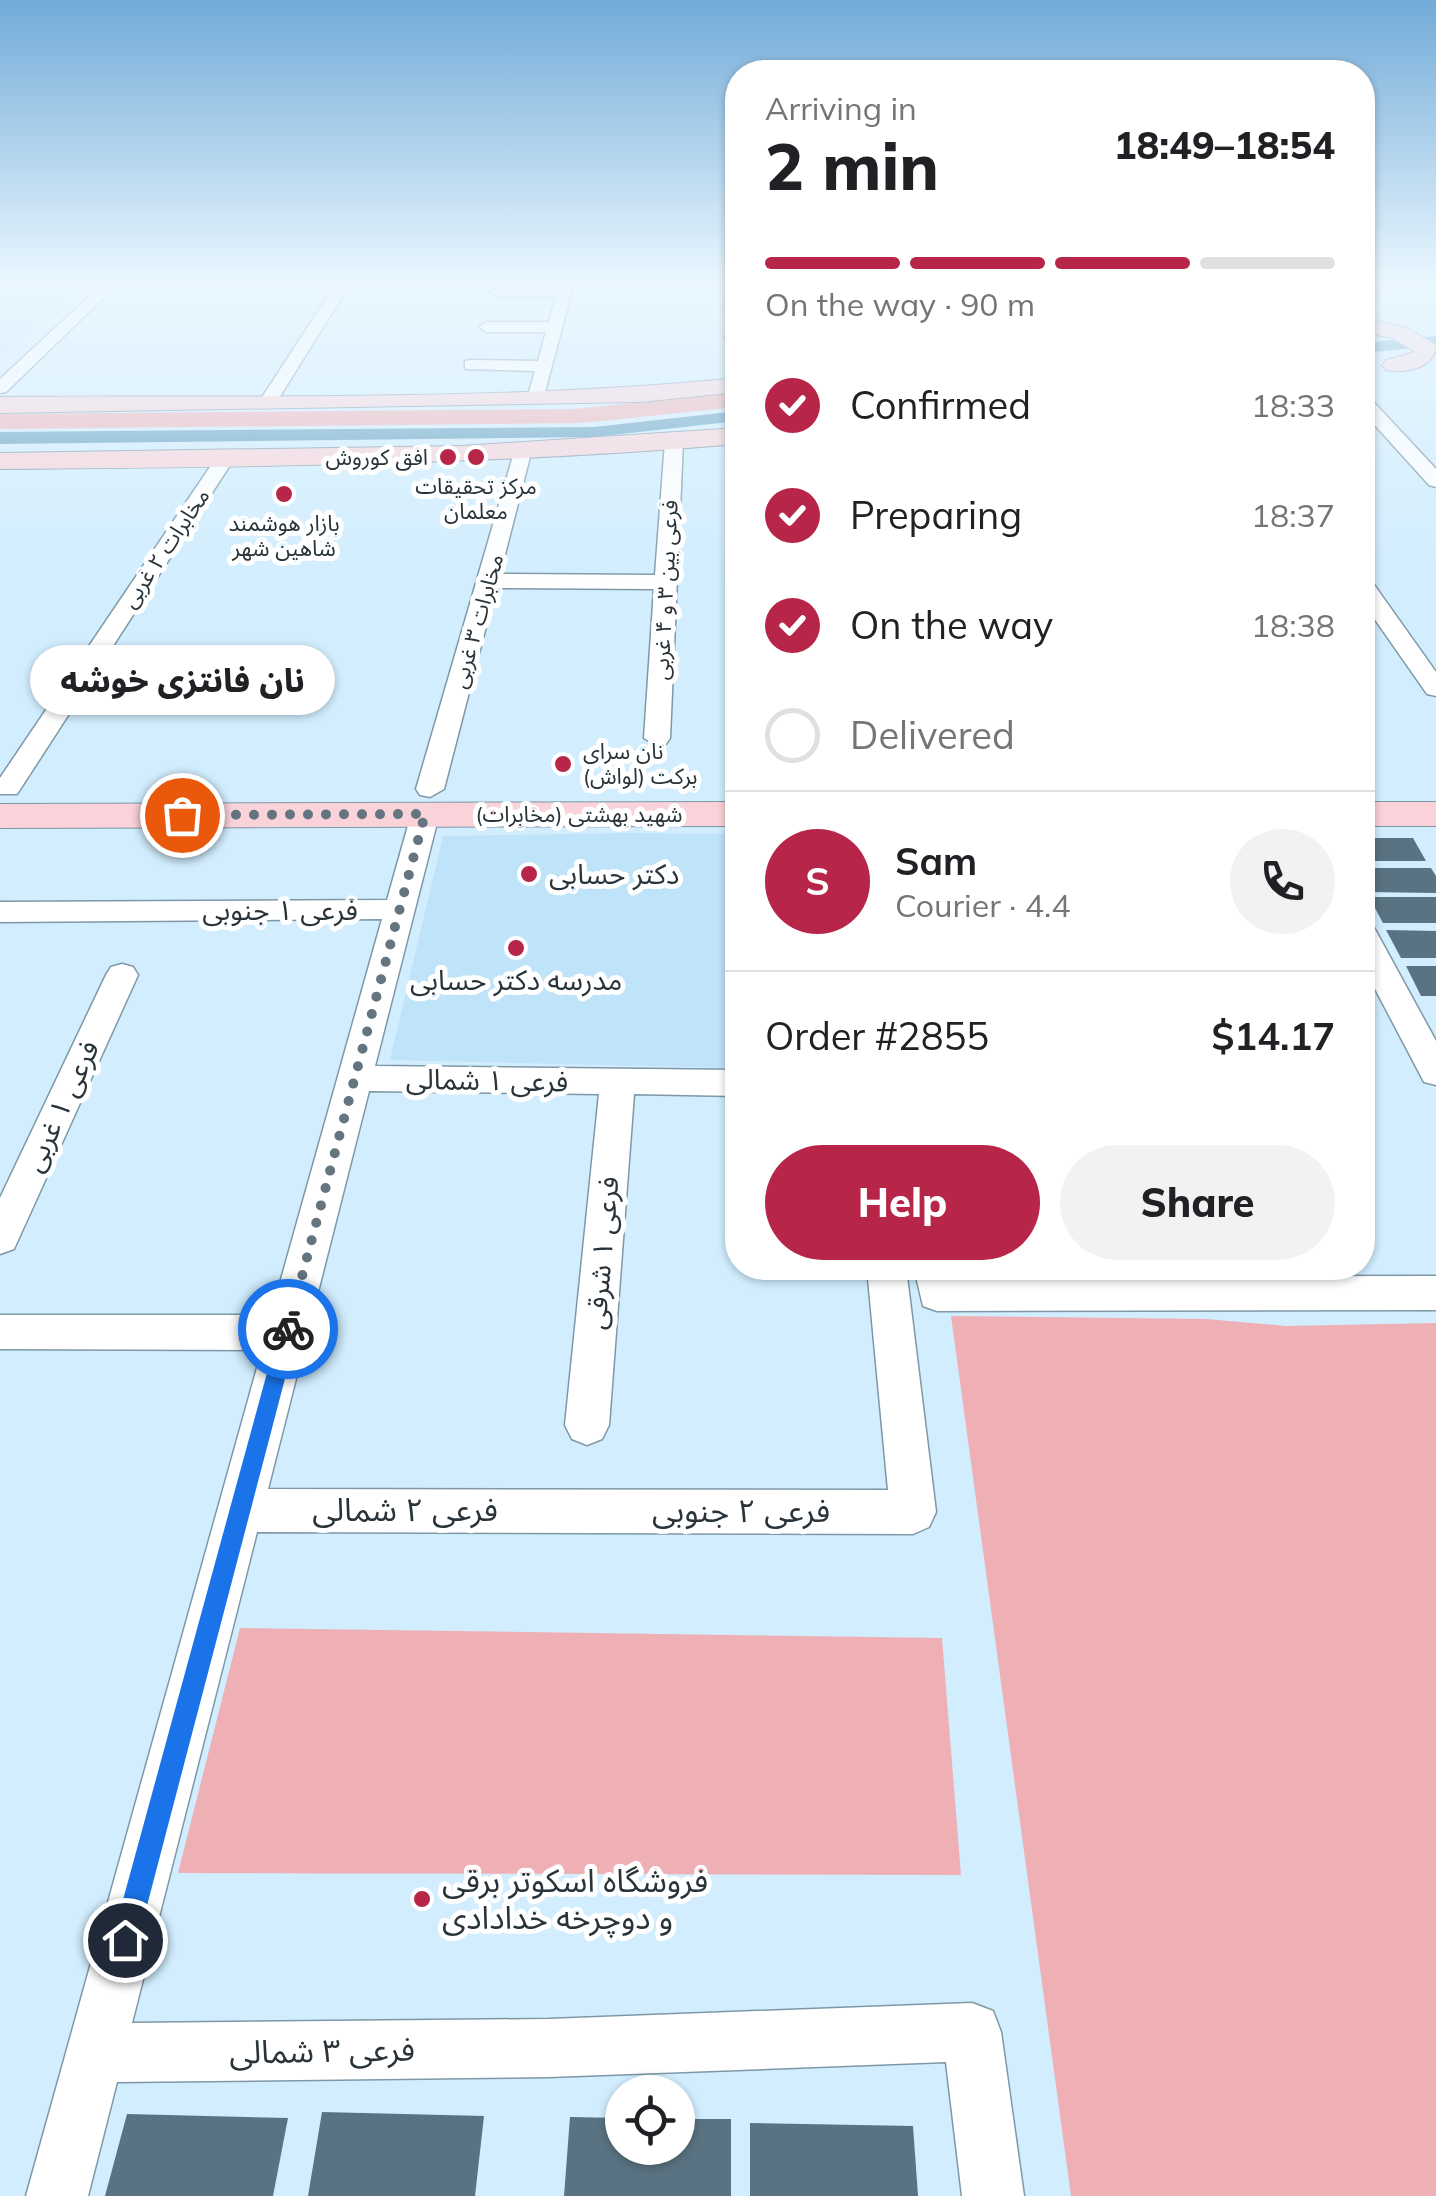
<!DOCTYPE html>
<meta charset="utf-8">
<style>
:root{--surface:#fff;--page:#f2f2f2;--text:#202124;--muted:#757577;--line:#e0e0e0;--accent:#b72649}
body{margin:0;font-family:Mulish,"Noto Sans Arabic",sans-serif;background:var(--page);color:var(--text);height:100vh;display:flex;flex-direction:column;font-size:38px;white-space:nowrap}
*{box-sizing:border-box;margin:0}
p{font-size:32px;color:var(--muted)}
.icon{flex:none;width:55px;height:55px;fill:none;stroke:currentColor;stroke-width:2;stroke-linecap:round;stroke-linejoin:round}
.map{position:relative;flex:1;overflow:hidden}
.panel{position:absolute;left:725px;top:60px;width:650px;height:1220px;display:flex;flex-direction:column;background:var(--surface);border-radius:40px;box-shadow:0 2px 8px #0004}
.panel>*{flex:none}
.controls{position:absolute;left:605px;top:2075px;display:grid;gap:20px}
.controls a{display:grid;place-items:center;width:90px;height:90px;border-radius:50%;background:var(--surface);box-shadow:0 2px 8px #0004;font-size:50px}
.pin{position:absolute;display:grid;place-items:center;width:85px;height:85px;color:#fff;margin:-42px;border:5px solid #fff;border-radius:50%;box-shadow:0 2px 10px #0007}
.courier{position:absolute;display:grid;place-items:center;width:100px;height:100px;margin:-50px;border:8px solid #1a73e8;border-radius:50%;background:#fff;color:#222;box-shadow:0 2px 12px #0007}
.bubble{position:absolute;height:70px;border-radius:35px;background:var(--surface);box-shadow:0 2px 8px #0004;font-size:32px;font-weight:800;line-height:70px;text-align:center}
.summary em{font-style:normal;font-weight:800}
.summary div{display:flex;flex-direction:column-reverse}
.summary{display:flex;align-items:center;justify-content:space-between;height:170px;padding:0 40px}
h1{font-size:65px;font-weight:800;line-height:75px}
.bar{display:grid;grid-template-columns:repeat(4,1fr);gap:15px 10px;align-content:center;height:120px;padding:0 40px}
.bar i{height:12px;border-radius:8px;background:var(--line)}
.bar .current{background:var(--accent)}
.bar p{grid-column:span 4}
.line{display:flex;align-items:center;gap:25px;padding:0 40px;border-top:2px solid var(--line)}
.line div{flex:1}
.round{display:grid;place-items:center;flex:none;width:105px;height:105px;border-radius:52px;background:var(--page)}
ol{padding:0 40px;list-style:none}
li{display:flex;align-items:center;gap:30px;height:110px}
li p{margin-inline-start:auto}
li .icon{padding:10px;border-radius:50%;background:var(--accent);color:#fff;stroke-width:4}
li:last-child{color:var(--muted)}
li i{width:55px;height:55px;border:5px solid var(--line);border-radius:50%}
.action{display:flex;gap:20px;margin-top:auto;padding:20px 40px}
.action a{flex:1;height:115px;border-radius:60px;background:var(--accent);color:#fff;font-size:40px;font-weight:800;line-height:115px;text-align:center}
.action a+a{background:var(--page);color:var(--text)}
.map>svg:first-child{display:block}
</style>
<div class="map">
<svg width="1436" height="2196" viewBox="0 0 1436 2196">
<rect width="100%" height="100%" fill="#d1edfe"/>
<g fill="#bfe3f8">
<path d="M 0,279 L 87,279 L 0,356 Z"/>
<path d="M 625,833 L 737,834 L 737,1068 L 390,1060 L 443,836 Z"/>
</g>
<g fill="#efb0b5">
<path d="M 738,392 L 737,407 L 582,423 L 0,429 L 0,414 L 574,409 Z"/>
<path d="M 951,1316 L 1206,1319 L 1286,1326 L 1436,1323 L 1436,2196 L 1071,2196 Z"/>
<path d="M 240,1628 L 942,1638 L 961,1875 L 178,1873 Z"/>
</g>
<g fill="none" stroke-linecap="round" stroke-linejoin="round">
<g fill="#629ebf" fill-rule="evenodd">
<path d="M 1436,336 L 1436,346 L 1362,353 L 1362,343 Z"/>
<path d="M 738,411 L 738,421 L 594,437 L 0,444 L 0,432 L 594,427 Z"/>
</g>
</g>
<g fill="#5a7382">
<path d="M 1362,838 L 1413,838 L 1426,861 L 1362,861 Z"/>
<path d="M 1362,868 L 1431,868 L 1436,876 L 1436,893 L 1366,892 Z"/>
<path d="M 1369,897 L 1436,897 L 1436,923 L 1383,923 Z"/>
<path d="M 1386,930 L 1436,931 L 1436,958 L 1401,958 Z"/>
<path d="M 1406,966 L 1436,966 L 1436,996 L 1421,996 Z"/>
<path d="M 322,2112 L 484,2116 L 475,2196 L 308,2196 Z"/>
<path d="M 127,2114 L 288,2118 L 273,2196 L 105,2196 Z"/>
<path d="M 570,2117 L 622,2118 L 622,2148 L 678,2148 L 678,2119 L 731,2119 L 731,2196 L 564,2196 Z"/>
<path d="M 750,2123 L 913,2126 L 918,2196 L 750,2196 Z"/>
</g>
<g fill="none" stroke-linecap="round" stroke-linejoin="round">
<g stroke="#7e98a7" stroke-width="3">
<g id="street">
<path d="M 108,279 L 123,279 L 6,392 L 0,393 L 0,379 Z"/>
<path d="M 339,279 L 353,279 L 274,406 L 262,406 L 259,402 Z"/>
<path d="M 561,279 L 575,279 L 542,403 L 527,399 L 535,371 L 465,369 L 465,361 L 471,360 L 538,361 L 546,332 L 487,332 L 479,327 L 487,322 L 549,322 L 556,296 L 497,296 L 490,292 L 497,288 L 558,288 Z"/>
<path d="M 738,300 L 738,310 L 724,305 L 727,302 Z"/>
<path d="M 732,333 L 738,333 L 738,343 L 724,338 Z"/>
<path d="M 1362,395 L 1368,396 L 1436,469 L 1436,487 L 1429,485 L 1362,411 Z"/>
<path d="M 674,436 L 683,442 L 670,738 L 666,744 L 657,746 L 644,738 L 654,589 L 496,588 L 444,789 L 430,797 L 420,795 L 416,789 L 515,449 L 529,449 L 531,453 L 500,574 L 655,575 L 665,442 Z"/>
<path d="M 225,453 L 234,459 L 21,788 L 17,794 L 0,794 L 0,778 L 218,455 Z"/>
<path d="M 1362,578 L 1370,579 L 1436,672 L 1436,696 L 1427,694 L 1362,601 Z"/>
<path d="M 425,807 L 439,815 L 375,1066 L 738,1070 L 738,1096 L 634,1094 L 609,1425 L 602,1439 L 587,1445 L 572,1439 L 565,1425 L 599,1094 L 369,1091 L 268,1489 L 888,1490 L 867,1268 L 906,1268 L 936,1512 L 929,1527 L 913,1534 L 257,1532 L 132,2023 L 549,2019 L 972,2003 L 993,2011 L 1001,2032 L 1024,2196 L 962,2196 L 946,2062 L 549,2077 L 117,2082 L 88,2196 L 26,2196 L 262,1350 L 0,1349 L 0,1315 L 271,1315 L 382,919 L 0,922 L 0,902 L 387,900 L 411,815 Z"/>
<path d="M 1362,923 L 1373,926 L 1377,933 L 1436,1041 L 1436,1085 L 1424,1082 L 1362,964 Z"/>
<path d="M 122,964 L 133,967 L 138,975 L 19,1238 L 14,1249 L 0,1254 L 0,1198 L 106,975 L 111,967 Z"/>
<path d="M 914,1268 L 952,1268 L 954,1277 L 1436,1276 L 1436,1310 L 937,1311 L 923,1306 Z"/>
</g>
</g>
<g stroke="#7e98a7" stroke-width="2">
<g id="secondary">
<path d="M 1362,318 L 1407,328 L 1436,345 C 1436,368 1405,374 1386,370 L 1382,365 L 1386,360 L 1415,352 L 1392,338 L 1362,332 Z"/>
<path d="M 738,378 L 738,392 L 640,402 L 0,413 L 0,397 C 245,395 493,402 738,378 Z"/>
<path d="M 738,428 L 738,444 C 492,465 246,467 0,469 L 0,453 L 461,446 Z"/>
<path d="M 738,802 L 738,826 L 0,828 L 0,804 Z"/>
<rect x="1362" y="802" width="74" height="24"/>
</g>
</g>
<use href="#street" fill="#fff" fill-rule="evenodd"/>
<use href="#secondary" fill="#f9d3d9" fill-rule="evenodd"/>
</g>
<linearGradient id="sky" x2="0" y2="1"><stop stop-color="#72abd8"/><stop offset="0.48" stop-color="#eaf7ff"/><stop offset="1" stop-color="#eaf7ff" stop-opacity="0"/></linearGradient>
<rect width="1436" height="586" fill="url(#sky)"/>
<path fill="#1a73e8" d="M 288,1321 L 298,1329 L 138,1940 L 134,1949 L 125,1953 L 116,1949 L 112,1940 L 279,1329 Z"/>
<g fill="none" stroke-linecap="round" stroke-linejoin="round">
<path stroke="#64757f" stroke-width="10" stroke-dasharray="0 18" d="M 182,815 L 425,814 L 288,1329"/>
</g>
<g fill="#b72649" stroke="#fff" stroke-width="4">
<circle cx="448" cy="457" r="10"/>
<circle cx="476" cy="457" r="10"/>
<circle cx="284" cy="494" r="10"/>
<circle cx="563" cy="764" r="10"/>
<circle cx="529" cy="874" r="10"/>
<circle cx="516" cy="948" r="10"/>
<circle cx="422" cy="1899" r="10"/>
</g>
<g text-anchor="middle" stroke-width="10" stroke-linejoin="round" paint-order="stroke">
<g font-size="22" fill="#29343a" stroke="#fff">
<text x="428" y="465" text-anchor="end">افق کوروش</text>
<text x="476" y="494">مرکز تحقیقات<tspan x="476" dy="25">معلمان</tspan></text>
<text x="284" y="531">بازار هوشمند<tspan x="284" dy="25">شاهین شهر</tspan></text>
<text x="583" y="759" text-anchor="start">نان سرای<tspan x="583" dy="25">برکت (لواش)</tspan></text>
</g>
<g font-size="22" fill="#29343a" stroke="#fff">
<text transform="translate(165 548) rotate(-56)" y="8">مخابرات ۲ غربی</text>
<text transform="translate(665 590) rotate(-87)" y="8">فرعی بین ۳ و ۴ غربی</text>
<text transform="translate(477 621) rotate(-74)" y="8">مخابرات ۳ غربی</text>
<text x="579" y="822">شهید بهشتی (مخابرات)</text>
</g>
<g font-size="28" fill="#29343a" stroke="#fff" text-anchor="start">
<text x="549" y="884">دکتر حسابی</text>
<text x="516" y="990" text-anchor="middle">مدرسه دکتر حسابی</text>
</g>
<g font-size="28" fill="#29343a" stroke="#fff">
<text x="280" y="920">فرعی ۱ جنوبی</text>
<text transform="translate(487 1080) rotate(1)" y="10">فرعی ۱ شمالی</text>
<text transform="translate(61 1106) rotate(-65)" y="10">فرعی ۱ غربی</text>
<text transform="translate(602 1253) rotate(-85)" y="10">فرعی ۱ شرقی</text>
</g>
<g font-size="32" fill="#29343a" stroke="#fff">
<text x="405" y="1521">فرعی ۲ شمالی</text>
<text x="741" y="1522">فرعی ۲ جنوبی</text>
<text transform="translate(322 2051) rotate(-1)" y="11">فرعی ۳ شمالی</text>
</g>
<g font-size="32" fill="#29343a" stroke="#fff" text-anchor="start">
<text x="442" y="1892">فروشگاه اسکوتر برقی<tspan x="442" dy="37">و دوچرخه خدادادی</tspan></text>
</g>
</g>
</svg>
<div class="controls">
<a><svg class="icon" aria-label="locate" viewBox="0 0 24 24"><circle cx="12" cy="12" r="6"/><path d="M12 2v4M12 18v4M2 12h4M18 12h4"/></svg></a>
</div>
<div class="pin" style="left:182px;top:815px;background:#ea580c"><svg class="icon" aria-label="bag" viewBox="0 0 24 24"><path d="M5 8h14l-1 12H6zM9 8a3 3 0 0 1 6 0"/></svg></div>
<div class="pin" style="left:125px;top:1940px;background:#1f2937"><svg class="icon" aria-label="home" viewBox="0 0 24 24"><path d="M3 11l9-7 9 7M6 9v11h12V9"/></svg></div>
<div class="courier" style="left:288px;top:1329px"><svg class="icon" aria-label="bike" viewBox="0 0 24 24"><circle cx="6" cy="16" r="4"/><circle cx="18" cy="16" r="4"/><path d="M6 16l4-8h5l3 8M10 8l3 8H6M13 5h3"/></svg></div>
<div class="bubble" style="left:30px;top:645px;width:305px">نان فانتزی خوشه</div>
<section class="panel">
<div class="summary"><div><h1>2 min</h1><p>Arriving in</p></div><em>18:49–18:54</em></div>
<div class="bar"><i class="current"></i><i class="current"></i><i class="current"></i><i></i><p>On the way · 90 m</p></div>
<ol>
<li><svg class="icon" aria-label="check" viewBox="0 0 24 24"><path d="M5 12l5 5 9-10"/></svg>Confirmed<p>18:33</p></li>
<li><svg class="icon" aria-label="check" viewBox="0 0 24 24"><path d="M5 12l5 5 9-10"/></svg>Preparing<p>18:37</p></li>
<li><svg class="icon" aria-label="check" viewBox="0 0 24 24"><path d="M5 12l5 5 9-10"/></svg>On the way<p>18:38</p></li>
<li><i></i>Delivered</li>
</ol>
<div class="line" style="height:180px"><b class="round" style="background:var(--accent);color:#fff">S</b><div><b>Sam</b><p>Courier · 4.4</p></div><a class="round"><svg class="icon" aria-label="phone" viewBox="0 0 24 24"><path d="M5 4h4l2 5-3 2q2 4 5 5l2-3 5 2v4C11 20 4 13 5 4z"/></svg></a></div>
<div class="line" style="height:130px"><div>Order #2855</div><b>$14.17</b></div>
<div class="action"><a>Help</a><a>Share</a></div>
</section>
</div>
